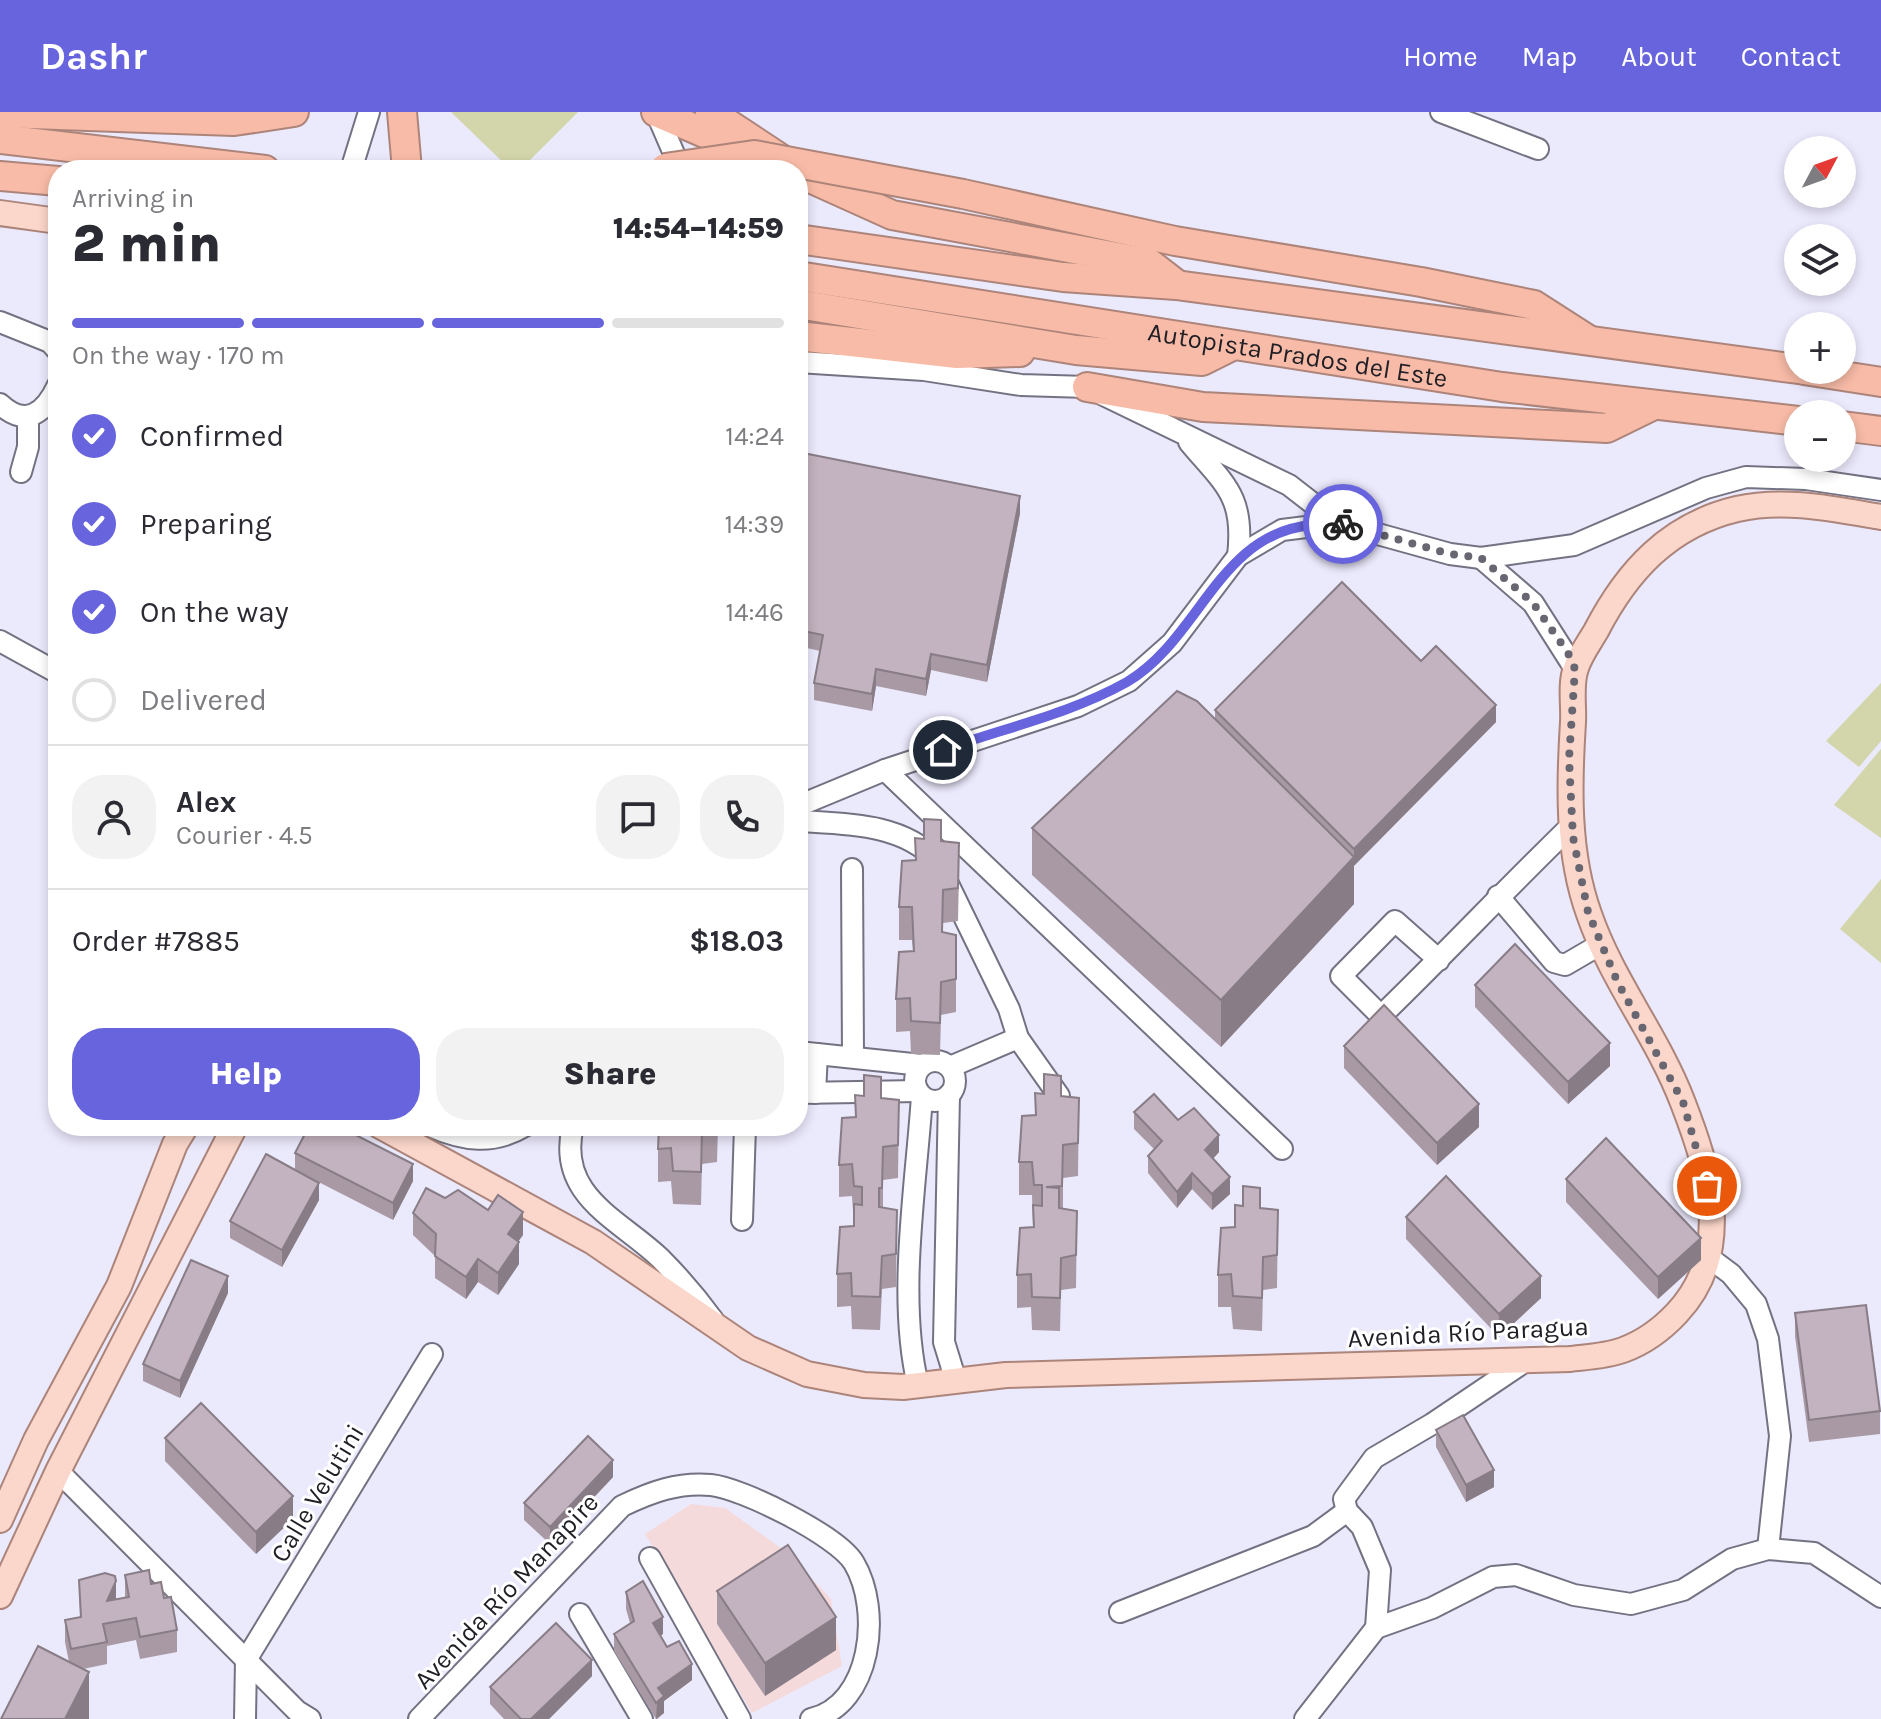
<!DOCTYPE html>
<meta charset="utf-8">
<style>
:root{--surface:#fff;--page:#f2f2f3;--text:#2b2b33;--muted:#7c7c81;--line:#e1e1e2;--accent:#6764dd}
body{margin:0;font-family:Karla,sans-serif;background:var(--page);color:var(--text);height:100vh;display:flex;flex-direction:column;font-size:30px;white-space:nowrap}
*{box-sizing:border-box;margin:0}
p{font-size:26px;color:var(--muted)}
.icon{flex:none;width:44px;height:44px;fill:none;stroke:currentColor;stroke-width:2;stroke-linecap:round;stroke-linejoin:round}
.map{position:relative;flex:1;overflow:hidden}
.details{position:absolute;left:48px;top:48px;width:760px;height:976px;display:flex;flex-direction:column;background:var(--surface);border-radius:32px;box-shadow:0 4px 12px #0003}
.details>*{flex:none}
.needle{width:52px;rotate:49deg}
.tools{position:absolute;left:1784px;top:24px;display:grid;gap:16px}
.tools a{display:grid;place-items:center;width:72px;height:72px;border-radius:50%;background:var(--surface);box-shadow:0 4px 12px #0003;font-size:40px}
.pin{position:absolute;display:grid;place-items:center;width:68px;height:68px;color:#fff;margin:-34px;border:4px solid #fff;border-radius:50%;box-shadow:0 2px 8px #0007}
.courier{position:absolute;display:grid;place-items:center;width:80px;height:80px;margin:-40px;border:6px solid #6764dd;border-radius:50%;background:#fff;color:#222;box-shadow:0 2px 10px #0007}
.summary em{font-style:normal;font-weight:800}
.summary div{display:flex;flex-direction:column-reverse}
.summary{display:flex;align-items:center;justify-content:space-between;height:136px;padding:0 24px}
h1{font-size:52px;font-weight:800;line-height:60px}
.bar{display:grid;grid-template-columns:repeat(4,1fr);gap:12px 8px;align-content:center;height:96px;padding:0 24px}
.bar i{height:10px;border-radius:6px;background:var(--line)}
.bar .active{background:var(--accent)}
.bar p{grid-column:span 4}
.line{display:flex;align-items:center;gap:20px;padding:0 24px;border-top:2px solid var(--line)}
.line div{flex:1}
.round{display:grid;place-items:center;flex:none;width:84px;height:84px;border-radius:32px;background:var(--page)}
ol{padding:0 24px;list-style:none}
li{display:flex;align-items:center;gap:24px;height:88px}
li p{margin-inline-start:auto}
li .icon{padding:8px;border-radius:50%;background:var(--accent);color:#fff;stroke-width:4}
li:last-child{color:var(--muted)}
li i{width:44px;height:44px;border:4px solid var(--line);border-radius:50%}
.action{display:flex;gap:16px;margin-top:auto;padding:16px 24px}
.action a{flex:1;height:92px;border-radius:32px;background:var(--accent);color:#fff;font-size:32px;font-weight:800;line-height:92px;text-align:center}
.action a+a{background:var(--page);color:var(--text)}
header{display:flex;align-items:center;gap:48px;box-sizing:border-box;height:112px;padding:0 40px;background:var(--accent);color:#fff}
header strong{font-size:38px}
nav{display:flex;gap:44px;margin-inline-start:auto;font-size:28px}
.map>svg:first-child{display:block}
</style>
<header>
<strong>Dashr</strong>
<nav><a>Home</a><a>Map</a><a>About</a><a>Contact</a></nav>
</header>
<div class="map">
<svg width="1881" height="1607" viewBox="0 0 1881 1607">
<rect width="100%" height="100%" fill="#ebe9fc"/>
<path fill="#f5dadc" d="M 691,1392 L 725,1396 L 789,1442 L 831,1487 L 842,1554 L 752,1601 L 645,1422 Z"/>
<g fill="#d3d6aa">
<path d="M 451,0 L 578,0 L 520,58 L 511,58 Z"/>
<path d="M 1881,571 L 1881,629 L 1859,655 L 1826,629 Z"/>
<path d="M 1881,637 L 1881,726 L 1834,693 Z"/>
<path d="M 1881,767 L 1881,851 L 1840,817 Z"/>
</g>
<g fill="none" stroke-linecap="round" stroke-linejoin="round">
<g stroke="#737282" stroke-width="24">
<g id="minor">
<path d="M 656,0 L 681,58"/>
<path d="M 1441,0 L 1538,37"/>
<path d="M 351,58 L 369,0"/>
<path d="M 0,210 L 50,230 L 58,239"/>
<path d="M 798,250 L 924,258 L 1021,273 L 1087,275 L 1289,373 L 1338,411 L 1450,442 L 1481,446 L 1574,433 L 1706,376 L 1746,365 L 1806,367 L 1881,378"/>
<path d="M 0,292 C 26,316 45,301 58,273"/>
<path d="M 1189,330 C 1225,373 1245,384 1238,444"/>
<path d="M 21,360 L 28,335 L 28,306"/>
<path d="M 1481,446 L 1533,491 L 1575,557"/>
<path d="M 0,529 L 58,561"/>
<path d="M 885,658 L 1282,1037"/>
<path d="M 798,694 L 885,658 L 1078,594 L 1129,569 L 1172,531 L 1238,444 L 1282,418 L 1338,411"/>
<path d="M 798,709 C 846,712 903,711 937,749 L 1009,897 L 1018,926 L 1059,984"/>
<path d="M 852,757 L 853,944"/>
<path d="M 1498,784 L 1554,850 L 1565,853 L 1601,832"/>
<path d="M 1439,848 L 1395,809 L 1341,864 L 1381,904 C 1446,841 1507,776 1572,713"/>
<path d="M 798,940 L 922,953"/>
<circle cx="935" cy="969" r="20"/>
<path d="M 950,955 L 1018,926"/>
<path d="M 798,981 L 918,979"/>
<path d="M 815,981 L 817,942"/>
<path d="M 949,983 L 944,1230 L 956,1269"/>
<path d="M 430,1014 C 464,1029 493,1033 525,1014"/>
<path d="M 573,1014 C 556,1084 619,1107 660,1146 C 679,1165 697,1186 713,1208"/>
<path d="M 742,1108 L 745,1014"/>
<path d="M 1711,1147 L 1731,1162 L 1756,1192 L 1768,1227 L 1780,1324 L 1768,1437"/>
<path d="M 918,1273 C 897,1185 916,1075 922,984"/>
<path d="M 58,1359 L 297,1599 L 310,1607"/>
<path d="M 650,1446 L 740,1607"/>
<path d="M 1120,1500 L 1313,1424 L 1347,1399"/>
<path d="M 580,1502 L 642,1607"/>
<path d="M 1376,1516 L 1432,1496 L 1493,1465 L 1516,1463 L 1574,1483 L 1631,1492 L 1683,1478 L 1732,1447 L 1768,1437 L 1814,1441 L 1881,1485"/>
<path d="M 246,1548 L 432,1242"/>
<path d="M 245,1607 L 246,1548"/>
<path d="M 419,1607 L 622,1394 C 651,1380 678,1370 711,1373 C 742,1376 838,1424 854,1451 C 882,1498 872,1593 811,1607"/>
<path d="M 1305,1607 L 1376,1516 L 1380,1458 L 1362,1415 L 1347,1399 L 1344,1387 L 1374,1346 L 1432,1312 L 1527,1248"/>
</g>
</g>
<g stroke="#ac847a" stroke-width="28">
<g id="major">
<path d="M 0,101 L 58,109"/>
<path d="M 380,1014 L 593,1130 L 748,1236 L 807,1262 L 864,1273 L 903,1275 L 1006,1263 L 1570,1247 C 1587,1245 1607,1244 1623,1238 C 1645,1230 1662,1217 1677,1201 C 1734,1140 1710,1061 1683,991 C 1658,925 1612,869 1589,802 C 1567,741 1569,673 1573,610 C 1574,593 1570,572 1576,556 C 1580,543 1589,531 1596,519 C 1627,459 1669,413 1737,397 C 1784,386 1834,397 1881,405"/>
<path d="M 0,1408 L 36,1328 L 119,1174 L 175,1032 L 186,1014"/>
<path d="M 0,1484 L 58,1359 L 235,1014"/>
</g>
</g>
<g stroke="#ac847a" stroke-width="32">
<g id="highway">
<path d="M 402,0 L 407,58"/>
<path d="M 656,0 L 746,39"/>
<path d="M 710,0 L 810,66 L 892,103 L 1149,151 L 1176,172"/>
<path d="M 0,1 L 234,9 L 294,0"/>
<path d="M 0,27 L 265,58"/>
<path d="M 0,64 L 58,69"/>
<path d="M 963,82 L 1175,129 L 1421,170 L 1534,193 L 1587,227"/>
<path d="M 798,127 L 1063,165 L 1176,173 L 1798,257"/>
<path id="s1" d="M 798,164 L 1502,275 L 1798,309"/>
<path d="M 798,192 L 1076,238 L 1202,249 L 1232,234"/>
<path d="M 798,224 L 957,242 L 1020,240"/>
<path d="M 1804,258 L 1881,270"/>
<path d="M 1087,275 L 1203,295 L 1607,316 L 1654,293"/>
<path d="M 1842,314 L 1881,319"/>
</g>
</g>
<use href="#minor" stroke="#fff" stroke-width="20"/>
<use href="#major" stroke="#fbd6ca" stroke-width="24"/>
<use href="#highway" stroke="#f8bba7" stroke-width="28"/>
<g stroke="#ac847a" stroke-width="32" stroke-linecap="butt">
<path id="highway-bridge" d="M 665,56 L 754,43 L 963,82"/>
</g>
<use href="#highway-bridge" stroke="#f8bba7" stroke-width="28"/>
</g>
<g fill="#a899a4">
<path d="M 798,340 L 1020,401 L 987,570 L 931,558 L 926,584 L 876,574 L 872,599 L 814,588 L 814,571 L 820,539 L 798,534 Z"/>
<path d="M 1421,549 L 1496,610 L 1354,753 L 1354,792 L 1221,935 L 1032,763 L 1032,716 L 1215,607 L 1215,598 Z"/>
<path d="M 915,726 L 941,729 L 959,764 L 958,809 L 943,811 L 943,821 L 956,823 L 956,900 L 941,903 L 940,943 L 911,942 L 910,919 L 896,920 L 896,887 L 913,839 L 912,828 L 899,828 L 899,795 L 915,748 Z"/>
<path d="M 1475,873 L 1610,954 L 1568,992 L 1475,895 Z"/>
<path d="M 1344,934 L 1479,1015 L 1437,1053 L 1344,956 Z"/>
<path d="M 1035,981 L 1079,986 L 1078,1064 L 1063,1066 L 1063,1097 L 1077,1099 L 1076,1176 L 1061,1178 L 1060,1219 L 1032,1218 L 1031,1195 L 1017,1196 L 1017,1163 L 1033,1115 L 1032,1083 L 1019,1083 L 1019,1050 L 1035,1003 Z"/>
<path d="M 855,983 L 899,988 L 898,1066 L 883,1068 L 883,1096 L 897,1098 L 896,1175 L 882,1177 L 880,1218 L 852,1217 L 851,1194 L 837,1195 L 837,1162 L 854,1114 L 852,1084 L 839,1085 L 839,1053 L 855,1005 Z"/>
<path d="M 1134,1000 L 1178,1008 L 1219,1040 L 1213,1047 L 1230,1082 L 1212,1098 L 1192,1077 L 1177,1096 L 1148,1061 L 1148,1044 L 1154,1037 L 1134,1017 Z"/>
<path d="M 718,1014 L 717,1050 L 702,1052 L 701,1093 L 673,1092 L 671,1069 L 658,1070 L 658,1037 Z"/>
<path d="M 295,1041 L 413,1069 L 393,1108 L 295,1058 Z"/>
<path d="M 1566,1067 L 1701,1148 L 1658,1187 L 1566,1090 Z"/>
<path d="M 445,1086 L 523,1123 L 518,1129 L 519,1152 L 498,1183 L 478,1170 L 466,1187 L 435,1166 L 435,1144 L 413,1123 L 413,1101 Z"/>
<path d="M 319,1088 L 282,1155 L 230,1126 L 230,1109 Z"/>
<path d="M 1235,1093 L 1278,1098 L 1277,1176 L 1263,1178 L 1262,1219 L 1233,1217 L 1231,1195 L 1218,1195 L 1218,1163 L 1235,1115 Z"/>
<path d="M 1406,1105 L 1541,1186 L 1499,1225 L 1406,1127 Z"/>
<path d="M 228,1181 L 180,1286 L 143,1269 L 143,1252 Z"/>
<path d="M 1795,1201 L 1880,1299 L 1880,1322 L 1809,1330 L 1795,1224 Z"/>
<path d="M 1436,1318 L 1494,1375 L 1466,1390 L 1436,1335 Z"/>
<path d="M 165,1326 L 293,1407 L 256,1442 L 165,1349 Z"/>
<path d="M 613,1365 L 550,1432 L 524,1408 L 524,1391 Z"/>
<path d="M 125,1463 L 151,1472 L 164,1486 L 177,1518 L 177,1540 L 140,1547 L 136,1528 L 107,1534 L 107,1552 L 83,1557 L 89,1607 L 69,1550 L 65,1530 L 65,1508 L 80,1505 L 79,1468 L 116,1487 L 125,1486 Z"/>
<path d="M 717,1479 L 836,1538 L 765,1584 L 717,1512 Z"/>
<path d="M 626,1480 L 663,1522 L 660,1524 L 667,1535 L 692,1568 L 664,1589 L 664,1601 L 657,1607 L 656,1607 L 614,1539 L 614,1522 L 630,1511 L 626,1497 Z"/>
<path d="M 592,1564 L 549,1607 L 504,1607 L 490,1592 L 490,1575 Z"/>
</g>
<g fill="#887d86">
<path d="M 1020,384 L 1020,401 L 987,570 L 987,553 Z"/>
<path d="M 931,542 L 931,558 L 926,584 L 926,567 Z"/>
<path d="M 876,557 L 876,574 L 872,599 L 872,582 Z"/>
<path d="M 1496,593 L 1496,610 L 1354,754 L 1354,737 Z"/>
<path d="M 1354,745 L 1354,792 L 1221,935 L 1221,888 Z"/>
<path d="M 1610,931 L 1610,954 L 1568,992 L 1568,970 Z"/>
<path d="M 1479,992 L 1479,1015 L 1437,1053 L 1437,1031 Z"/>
<path d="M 1219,1023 L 1219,1040 L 1205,1055 L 1205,1038 Z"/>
<path d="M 413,1052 L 413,1069 L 393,1108 L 393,1091 Z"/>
<path d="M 1192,1061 L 1192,1077 L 1177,1096 L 1177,1080 Z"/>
<path d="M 1230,1065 L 1230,1082 L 1212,1098 L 1212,1082 Z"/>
<path d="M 319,1071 L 319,1088 L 282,1155 L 282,1138 Z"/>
<path d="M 523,1100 L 523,1123 L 508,1144 L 508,1122 Z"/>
<path d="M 1701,1126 L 1701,1148 L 1658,1187 L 1658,1165 Z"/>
<path d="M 519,1130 L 519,1152 L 498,1183 L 498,1161 Z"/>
<path d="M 478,1147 L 478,1170 L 466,1187 L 466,1165 Z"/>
<path d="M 228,1164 L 228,1181 L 180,1286 L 180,1269 Z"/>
<path d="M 1541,1164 L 1541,1186 L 1499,1225 L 1499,1202 Z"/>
<path d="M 613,1348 L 613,1365 L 550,1432 L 550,1415 Z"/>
<path d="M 1494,1358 L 1494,1375 L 1466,1390 L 1466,1373 Z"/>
<path d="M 293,1384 L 293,1407 L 256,1442 L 256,1420 Z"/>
<path d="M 116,1469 L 116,1492 L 107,1489 Z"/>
<path d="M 663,1505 L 663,1522 L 653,1528 L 653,1511 Z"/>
<path d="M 836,1505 L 836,1538 L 765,1584 L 765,1551 Z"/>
<path d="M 592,1548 L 592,1564 L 549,1607 L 531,1607 Z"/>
<path d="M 692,1552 L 692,1568 L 664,1589 L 664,1601 L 656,1607 L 658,1576 Z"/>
<path d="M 89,1560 L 89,1607 L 65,1607 Z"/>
</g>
<g fill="#c3b2bf" stroke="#887d86" stroke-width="2">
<path d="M 798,340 L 1020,384 L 987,553 L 931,542 L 926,567 L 876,557 L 872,582 L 814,571 L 823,523 L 798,518 Z"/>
<path d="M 1342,470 L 1421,549 L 1436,534 L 1496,593 L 1354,737 L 1215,598 Z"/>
<path d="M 1177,579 L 1197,589 L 1354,745 L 1221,888 L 1032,716 Z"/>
<path d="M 924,707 L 941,708 L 941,729 L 959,731 L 958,776 L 943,778 L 942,820 L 956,823 L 956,867 L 941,870 L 940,911 L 911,909 L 910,886 L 896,887 L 899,840 L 914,839 L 912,795 L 899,795 L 902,749 L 916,748 L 915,726 L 924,727 Z"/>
<path d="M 1515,832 L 1610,931 L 1568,970 L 1475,873 Z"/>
<path d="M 1384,893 L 1479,992 L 1437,1031 L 1344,934 Z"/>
<path d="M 1044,962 L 1061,964 L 1061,984 L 1079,986 L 1078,1031 L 1063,1033 L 1062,1074 L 1046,1075 L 1059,1076 L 1059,1096 L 1077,1099 L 1076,1143 L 1061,1146 L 1060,1186 L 1032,1185 L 1031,1162 L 1017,1163 L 1020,1116 L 1034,1115 L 1033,1093 L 1042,1094 L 1042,1073 L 1034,1073 L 1032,1050 L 1019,1050 L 1022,1004 L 1036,1003 L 1035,981 L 1044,982 Z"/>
<path d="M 864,963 L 881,965 L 881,986 L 899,988 L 898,1033 L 883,1035 L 882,1076 L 879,1076 L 879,1095 L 897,1098 L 896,1142 L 882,1144 L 880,1185 L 852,1184 L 851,1161 L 837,1162 L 840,1115 L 854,1114 L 854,1092 L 862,1093 L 862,1075 L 854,1074 L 852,1052 L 839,1053 L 842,1006 L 856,1005 L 855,983 L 864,984 Z"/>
<path d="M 1154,982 L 1178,1008 L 1194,996 L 1219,1023 L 1205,1038 L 1230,1065 L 1212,1082 L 1192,1061 L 1177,1080 L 1148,1044 L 1162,1029 L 1134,1000 Z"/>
<path d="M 309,1014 L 338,1014 L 413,1052 L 393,1091 L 295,1041 Z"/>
<path d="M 659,1014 L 717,1014 L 717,1017 L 702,1019 L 701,1060 L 673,1059 L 671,1036 L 658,1037 Z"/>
<path d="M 1606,1026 L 1701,1126 L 1658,1165 L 1566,1067 Z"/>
<path d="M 266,1042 L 319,1071 L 282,1138 L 230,1109 Z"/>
<path d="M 1446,1064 L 1541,1164 L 1499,1202 L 1406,1105 Z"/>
<path d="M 1243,1074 L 1260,1076 L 1260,1096 L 1278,1098 L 1277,1143 L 1263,1145 L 1262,1186 L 1233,1184 L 1231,1162 L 1218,1163 L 1221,1116 L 1235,1115 L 1235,1093 L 1243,1094 Z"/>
<path d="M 426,1076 L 445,1086 L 458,1078 L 488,1098 L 498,1083 L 523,1100 L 508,1122 L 519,1130 L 498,1161 L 478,1147 L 466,1165 L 435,1144 L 436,1122 L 413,1101 Z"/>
<path d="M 191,1148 L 228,1164 L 180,1269 L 143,1252 Z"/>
<path d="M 1866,1193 L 1880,1299 L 1809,1308 L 1795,1201 Z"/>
<path d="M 201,1291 L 293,1384 L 256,1420 L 165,1326 Z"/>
<path d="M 1463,1303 L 1494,1358 L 1466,1373 L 1436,1318 Z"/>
<path d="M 588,1324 L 613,1348 L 550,1415 L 524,1391 Z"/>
<path d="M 788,1433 L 836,1505 L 765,1551 L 717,1479 Z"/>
<path d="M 149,1458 L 151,1472 L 161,1470 L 164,1486 L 171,1485 L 177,1518 L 140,1525 L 136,1506 L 103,1512 L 107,1530 L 71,1537 L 65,1508 L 81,1505 L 79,1468 L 105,1461 L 115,1464 L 116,1469 L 107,1489 L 129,1485 L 125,1463 Z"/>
<path d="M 643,1469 L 663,1505 L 653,1511 L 667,1535 L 679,1529 L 692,1552 L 658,1576 L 664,1584 L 656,1591 L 614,1522 L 634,1509 L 626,1480 Z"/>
<path d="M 556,1511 L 592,1548 L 531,1607 L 521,1607 L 490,1575 Z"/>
<path d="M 38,1534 L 89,1560 L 65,1607 L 1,1607 Z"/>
</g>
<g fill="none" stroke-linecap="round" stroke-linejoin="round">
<path stroke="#676671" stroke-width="8" stroke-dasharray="0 14.4" d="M 1343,412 L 1450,442 L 1481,446 L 1533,491 L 1568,541 L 1575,557 L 1569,647 L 1573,725 L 1588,800 L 1617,869 L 1683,990 L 1707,1074"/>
<path stroke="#6764dd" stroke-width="10" d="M 943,638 C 1004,616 1070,602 1127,570 C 1200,527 1219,420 1313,413 C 1323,412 1333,410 1343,412"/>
</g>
<g text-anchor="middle" stroke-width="6" stroke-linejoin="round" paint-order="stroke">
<g font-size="26" fill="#201f26" stroke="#fff">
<text dy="9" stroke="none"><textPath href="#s1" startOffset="506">Autopista Prados del Este</textPath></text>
<text transform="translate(1468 1220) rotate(-3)" y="9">Avenida Río Paragua</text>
<text transform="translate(317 1381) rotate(-59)" y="9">Calle Velutini</text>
<text transform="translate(506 1479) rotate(-47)" y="9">Avenida Río Manapire</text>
</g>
</g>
</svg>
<div class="tools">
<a><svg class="needle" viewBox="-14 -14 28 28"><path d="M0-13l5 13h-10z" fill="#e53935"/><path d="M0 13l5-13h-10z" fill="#7c7c81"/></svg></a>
<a><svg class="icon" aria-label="layers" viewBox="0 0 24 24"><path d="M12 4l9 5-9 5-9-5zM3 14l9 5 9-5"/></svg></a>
<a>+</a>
<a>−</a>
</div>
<div class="pin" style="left:1707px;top:1074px;background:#ea580c"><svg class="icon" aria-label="bag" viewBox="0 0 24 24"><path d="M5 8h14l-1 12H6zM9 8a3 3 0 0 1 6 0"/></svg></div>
<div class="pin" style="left:943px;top:638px;background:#1f2937"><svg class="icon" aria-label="home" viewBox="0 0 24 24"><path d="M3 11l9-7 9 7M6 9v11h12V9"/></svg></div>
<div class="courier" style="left:1343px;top:412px"><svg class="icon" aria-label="bike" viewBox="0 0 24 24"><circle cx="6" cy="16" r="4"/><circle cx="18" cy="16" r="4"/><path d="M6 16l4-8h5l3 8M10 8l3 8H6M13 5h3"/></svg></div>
<section class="details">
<div class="summary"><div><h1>2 min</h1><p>Arriving in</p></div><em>14:54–14:59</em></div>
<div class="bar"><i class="active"></i><i class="active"></i><i class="active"></i><i></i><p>On the way · 170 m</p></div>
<ol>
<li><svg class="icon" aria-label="check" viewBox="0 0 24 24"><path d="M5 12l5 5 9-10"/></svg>Confirmed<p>14:24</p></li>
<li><svg class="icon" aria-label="check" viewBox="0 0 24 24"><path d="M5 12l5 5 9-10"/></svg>Preparing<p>14:39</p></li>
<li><svg class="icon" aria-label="check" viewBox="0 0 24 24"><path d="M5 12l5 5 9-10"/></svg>On the way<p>14:46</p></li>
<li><i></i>Delivered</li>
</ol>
<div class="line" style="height:144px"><a class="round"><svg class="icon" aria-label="person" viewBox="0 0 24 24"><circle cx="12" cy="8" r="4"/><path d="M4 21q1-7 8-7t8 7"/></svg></a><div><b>Alex</b><p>Courier · 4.5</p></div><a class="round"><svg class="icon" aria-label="chat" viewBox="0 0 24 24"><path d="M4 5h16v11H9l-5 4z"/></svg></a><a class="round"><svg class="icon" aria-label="phone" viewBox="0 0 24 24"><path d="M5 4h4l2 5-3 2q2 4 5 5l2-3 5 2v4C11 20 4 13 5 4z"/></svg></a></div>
<div class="line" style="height:104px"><div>Order #7885</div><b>$18.03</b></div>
<div class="action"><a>Help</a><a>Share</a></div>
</section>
</div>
